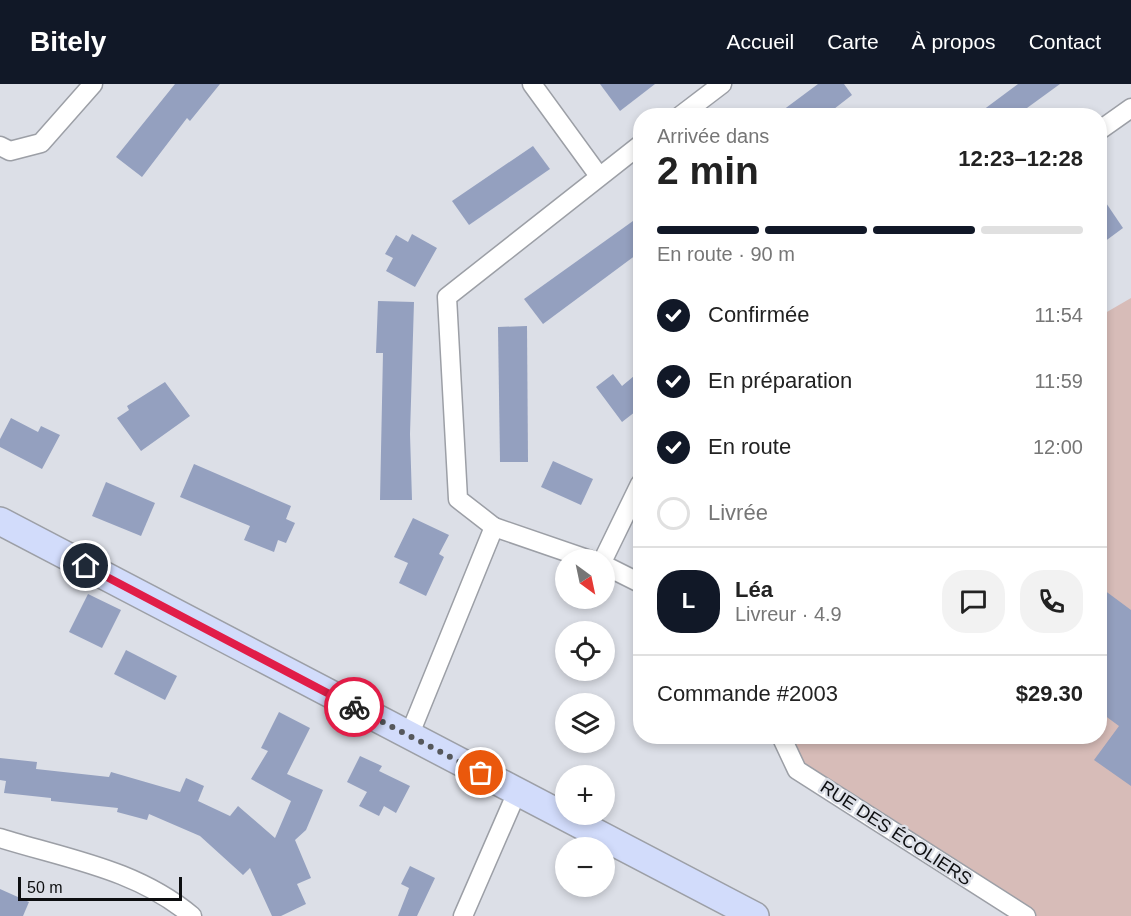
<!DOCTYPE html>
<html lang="fr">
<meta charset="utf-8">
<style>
:root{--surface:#fff;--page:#f2f2f2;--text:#222;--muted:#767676;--line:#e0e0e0;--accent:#111827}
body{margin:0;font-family:Arial,sans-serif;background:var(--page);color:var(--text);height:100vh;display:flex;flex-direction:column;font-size:22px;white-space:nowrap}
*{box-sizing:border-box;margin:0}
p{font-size:20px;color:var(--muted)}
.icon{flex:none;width:33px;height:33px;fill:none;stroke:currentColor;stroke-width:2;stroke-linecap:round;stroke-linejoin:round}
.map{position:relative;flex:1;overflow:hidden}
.details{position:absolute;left:633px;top:24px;width:474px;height:636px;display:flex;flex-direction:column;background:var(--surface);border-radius:24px;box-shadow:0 3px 9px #0003}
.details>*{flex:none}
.needle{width:39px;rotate:147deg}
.controls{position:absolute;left:555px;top:465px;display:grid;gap:12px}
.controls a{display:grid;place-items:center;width:60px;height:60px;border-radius:50%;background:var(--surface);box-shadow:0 3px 9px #0003;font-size:30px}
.scale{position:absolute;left:18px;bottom:15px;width:164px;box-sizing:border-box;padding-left:6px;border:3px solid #0d0e10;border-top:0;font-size:16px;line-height:21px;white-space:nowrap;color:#0d0e10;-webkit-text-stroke:4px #dcdfe7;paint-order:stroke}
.pin{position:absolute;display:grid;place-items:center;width:51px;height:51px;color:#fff;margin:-26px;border:3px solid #fff;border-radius:50%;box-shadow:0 2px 6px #0007}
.courier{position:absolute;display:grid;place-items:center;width:60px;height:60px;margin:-30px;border:4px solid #e11d48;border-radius:50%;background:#fff;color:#222;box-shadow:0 2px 8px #0007}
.head em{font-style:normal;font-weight:600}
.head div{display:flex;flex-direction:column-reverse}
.head{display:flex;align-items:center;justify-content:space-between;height:102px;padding:0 24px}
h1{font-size:39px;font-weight:600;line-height:45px}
.bar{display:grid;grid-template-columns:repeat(4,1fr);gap:9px 6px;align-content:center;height:72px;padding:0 24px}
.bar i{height:8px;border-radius:4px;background:var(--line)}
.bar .active{background:var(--accent)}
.bar p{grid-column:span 4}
.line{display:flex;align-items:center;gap:15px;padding:0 24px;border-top:2px solid var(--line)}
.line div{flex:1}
.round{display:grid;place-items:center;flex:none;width:63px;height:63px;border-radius:24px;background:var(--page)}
ol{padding:0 24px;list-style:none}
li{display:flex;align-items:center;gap:18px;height:66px}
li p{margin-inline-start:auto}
li .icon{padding:6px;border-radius:50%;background:var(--accent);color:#fff;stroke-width:4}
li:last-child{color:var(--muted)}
li i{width:33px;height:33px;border:3px solid var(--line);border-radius:50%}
header{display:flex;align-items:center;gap:36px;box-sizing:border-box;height:84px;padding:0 30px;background:var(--accent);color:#fff}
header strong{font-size:28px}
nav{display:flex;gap:33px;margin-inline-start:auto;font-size:21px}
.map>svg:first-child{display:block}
</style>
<header>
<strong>Bitely</strong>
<nav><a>Accueil</a><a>Carte</a><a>À propos</a><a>Contact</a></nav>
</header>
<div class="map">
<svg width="1131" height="832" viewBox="0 0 1131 832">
<rect width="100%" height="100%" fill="#dcdfe7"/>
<path fill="#d7bcb8" d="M 1131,214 L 1131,832 L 1026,832 L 797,686 L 781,653 L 1100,652 L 1100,232 Z"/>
<g fill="#94a0bf">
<path d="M 175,0 L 220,0 L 190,37 L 187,34 L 142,93 L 116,73 Z"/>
<path d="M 600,0 L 655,0 L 620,27 Z"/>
<path d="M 818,0 L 844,0 L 852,11 L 825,32 L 775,32 Z"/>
<path d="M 1018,0 L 1060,0 L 1016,32 L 975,32 Z"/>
<path d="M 533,62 L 550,85 L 469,141 L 452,117 Z"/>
<path d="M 1100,110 L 1123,144 L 1100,161 Z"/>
<path d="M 640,132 L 640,168 L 543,240 L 524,215 Z"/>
<path d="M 412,150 L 437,164 L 415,203 L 386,187 L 393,174 L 385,170 L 396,151 L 408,158 Z"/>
<path d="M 378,217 L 414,218 L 410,350 L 412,416 L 380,416 L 383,269 L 376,269 Z"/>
<path d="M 527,242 L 528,378 L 500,378 L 498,243 Z"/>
<path d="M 640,287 L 640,324 L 622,338 L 596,303 L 613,290 L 622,302 Z"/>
<path d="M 165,298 L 190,332 L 141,367 L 117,334 L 129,326 L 127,322 Z"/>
<path d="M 11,334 L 38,348 L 41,342 L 60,351 L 42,385 L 0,363 L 0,355 Z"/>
<path d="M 553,377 L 593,395 L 581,421 L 541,403 Z"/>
<path d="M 194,380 L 291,422 L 286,435 L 295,439 L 286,459 L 278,456 L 274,468 L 244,456 L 250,442 L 180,413 Z"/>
<path d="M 106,398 L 155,419 L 141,452 L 92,432 Z"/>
<path d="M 413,434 L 449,451 L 439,470 L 444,473 L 426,512 L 399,499 L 408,479 L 394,473 Z"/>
<path d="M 1100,503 L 1131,526 L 1131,702 L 1094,676 L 1119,642 L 1100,628 Z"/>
<path d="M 88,510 L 121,526 L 102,564 L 69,548 Z"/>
<path d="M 126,566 L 177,592 L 165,616 L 114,590 Z"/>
<path d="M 279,628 L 310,644 L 287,690 L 323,706 L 306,746 L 295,756 L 311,794 L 297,800 L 306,820 L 281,832 L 272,832 L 250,784 L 243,791 L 200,752 L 149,730 L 147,736 L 117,728 L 118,724 L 51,717 L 51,714 L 4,709 L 6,697 L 0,696 L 0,674 L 37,678 L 36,685 L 109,693 L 111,688 L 180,708 L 186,694 L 204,702 L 198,717 L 230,732 L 238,722 L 275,754 L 291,717 L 251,695 L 268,667 L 261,664 Z"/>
<path d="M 360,672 L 382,682 L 379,687 L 410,702 L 396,729 L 384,722 L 379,732 L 359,722 L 367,708 L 347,698 Z"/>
<path d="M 410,782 L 435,794 L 417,832 L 398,832 L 409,804 L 401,800 Z"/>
<path d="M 0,805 L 29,818 L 23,832 L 0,832 Z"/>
</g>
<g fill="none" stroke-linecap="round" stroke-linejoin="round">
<g stroke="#9c9fa6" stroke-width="21">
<g id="minor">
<path d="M 532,0 L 599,92"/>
<path d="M 680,32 L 722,0"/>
<path d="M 1100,46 L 1131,24"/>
<path d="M 0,62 L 10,67 L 41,59 L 93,0"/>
<path d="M 494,443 L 590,476"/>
<path d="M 603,476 L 640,400"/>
<path d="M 604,481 L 640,499"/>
<path d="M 409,652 L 494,443 L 458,415 L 447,213 L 640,61"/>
<path d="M 781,652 L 797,686 L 1026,832"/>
<path d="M 0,754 C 67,775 136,785 192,832"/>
<path d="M 463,832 L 517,708"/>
</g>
</g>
<g stroke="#9c9fa6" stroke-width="30">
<path id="secondary" d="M 0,437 L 755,832"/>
</g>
<use href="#minor" stroke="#fff" stroke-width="18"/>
<use href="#secondary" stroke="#d2dcfb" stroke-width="27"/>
</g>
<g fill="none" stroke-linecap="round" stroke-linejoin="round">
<path stroke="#55575b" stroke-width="6" stroke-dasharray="0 10.8" d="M 354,623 L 481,689"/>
<path stroke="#e11d48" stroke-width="8" d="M 86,482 L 354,623"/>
</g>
<g text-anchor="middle" stroke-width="5" stroke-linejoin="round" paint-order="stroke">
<g font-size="18" fill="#0d0e10" stroke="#dcdfe7">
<text transform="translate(896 749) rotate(33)" y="6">RUE DES ÉCOLIERS</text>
</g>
</g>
</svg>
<div class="controls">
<a><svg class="needle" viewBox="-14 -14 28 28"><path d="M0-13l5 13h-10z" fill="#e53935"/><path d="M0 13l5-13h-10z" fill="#767676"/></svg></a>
<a><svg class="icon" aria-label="locate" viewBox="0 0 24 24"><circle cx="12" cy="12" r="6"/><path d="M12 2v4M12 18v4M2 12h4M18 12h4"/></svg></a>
<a><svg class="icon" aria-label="layers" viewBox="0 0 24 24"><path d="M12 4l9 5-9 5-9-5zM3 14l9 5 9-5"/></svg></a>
<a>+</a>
<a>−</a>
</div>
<div class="scale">50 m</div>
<div class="pin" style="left:481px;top:689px;background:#ea580c"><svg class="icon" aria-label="bag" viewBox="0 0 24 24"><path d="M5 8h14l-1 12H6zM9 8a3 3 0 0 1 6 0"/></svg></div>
<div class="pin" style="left:86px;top:482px;background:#1f2937"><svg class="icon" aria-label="home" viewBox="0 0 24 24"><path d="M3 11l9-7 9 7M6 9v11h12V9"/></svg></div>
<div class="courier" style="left:354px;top:623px"><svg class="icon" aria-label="bike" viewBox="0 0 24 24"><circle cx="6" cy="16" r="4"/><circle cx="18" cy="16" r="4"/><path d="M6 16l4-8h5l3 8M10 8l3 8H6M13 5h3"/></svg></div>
<section class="details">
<div class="head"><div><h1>2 min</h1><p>Arrivée dans</p></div><em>12:23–12:28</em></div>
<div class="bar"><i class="active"></i><i class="active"></i><i class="active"></i><i></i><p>En route · 90 m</p></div>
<ol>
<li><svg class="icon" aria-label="check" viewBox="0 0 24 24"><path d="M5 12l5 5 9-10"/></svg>Confirmée<p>11:54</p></li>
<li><svg class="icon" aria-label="check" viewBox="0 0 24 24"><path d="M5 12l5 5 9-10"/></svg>En préparation<p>11:59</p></li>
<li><svg class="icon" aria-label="check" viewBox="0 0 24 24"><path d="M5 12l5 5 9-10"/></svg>En route<p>12:00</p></li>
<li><i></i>Livrée</li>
</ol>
<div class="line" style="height:108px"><b class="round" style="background:var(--accent);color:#fff">L</b><div><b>Léa</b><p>Livreur · 4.9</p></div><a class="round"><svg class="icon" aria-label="chat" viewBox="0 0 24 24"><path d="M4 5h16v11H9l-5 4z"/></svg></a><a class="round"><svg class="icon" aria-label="phone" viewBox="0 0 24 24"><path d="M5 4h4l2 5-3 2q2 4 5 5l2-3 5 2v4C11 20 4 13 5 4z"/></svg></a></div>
<div class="line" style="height:78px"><div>Commande #2003</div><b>$29.30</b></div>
</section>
</div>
